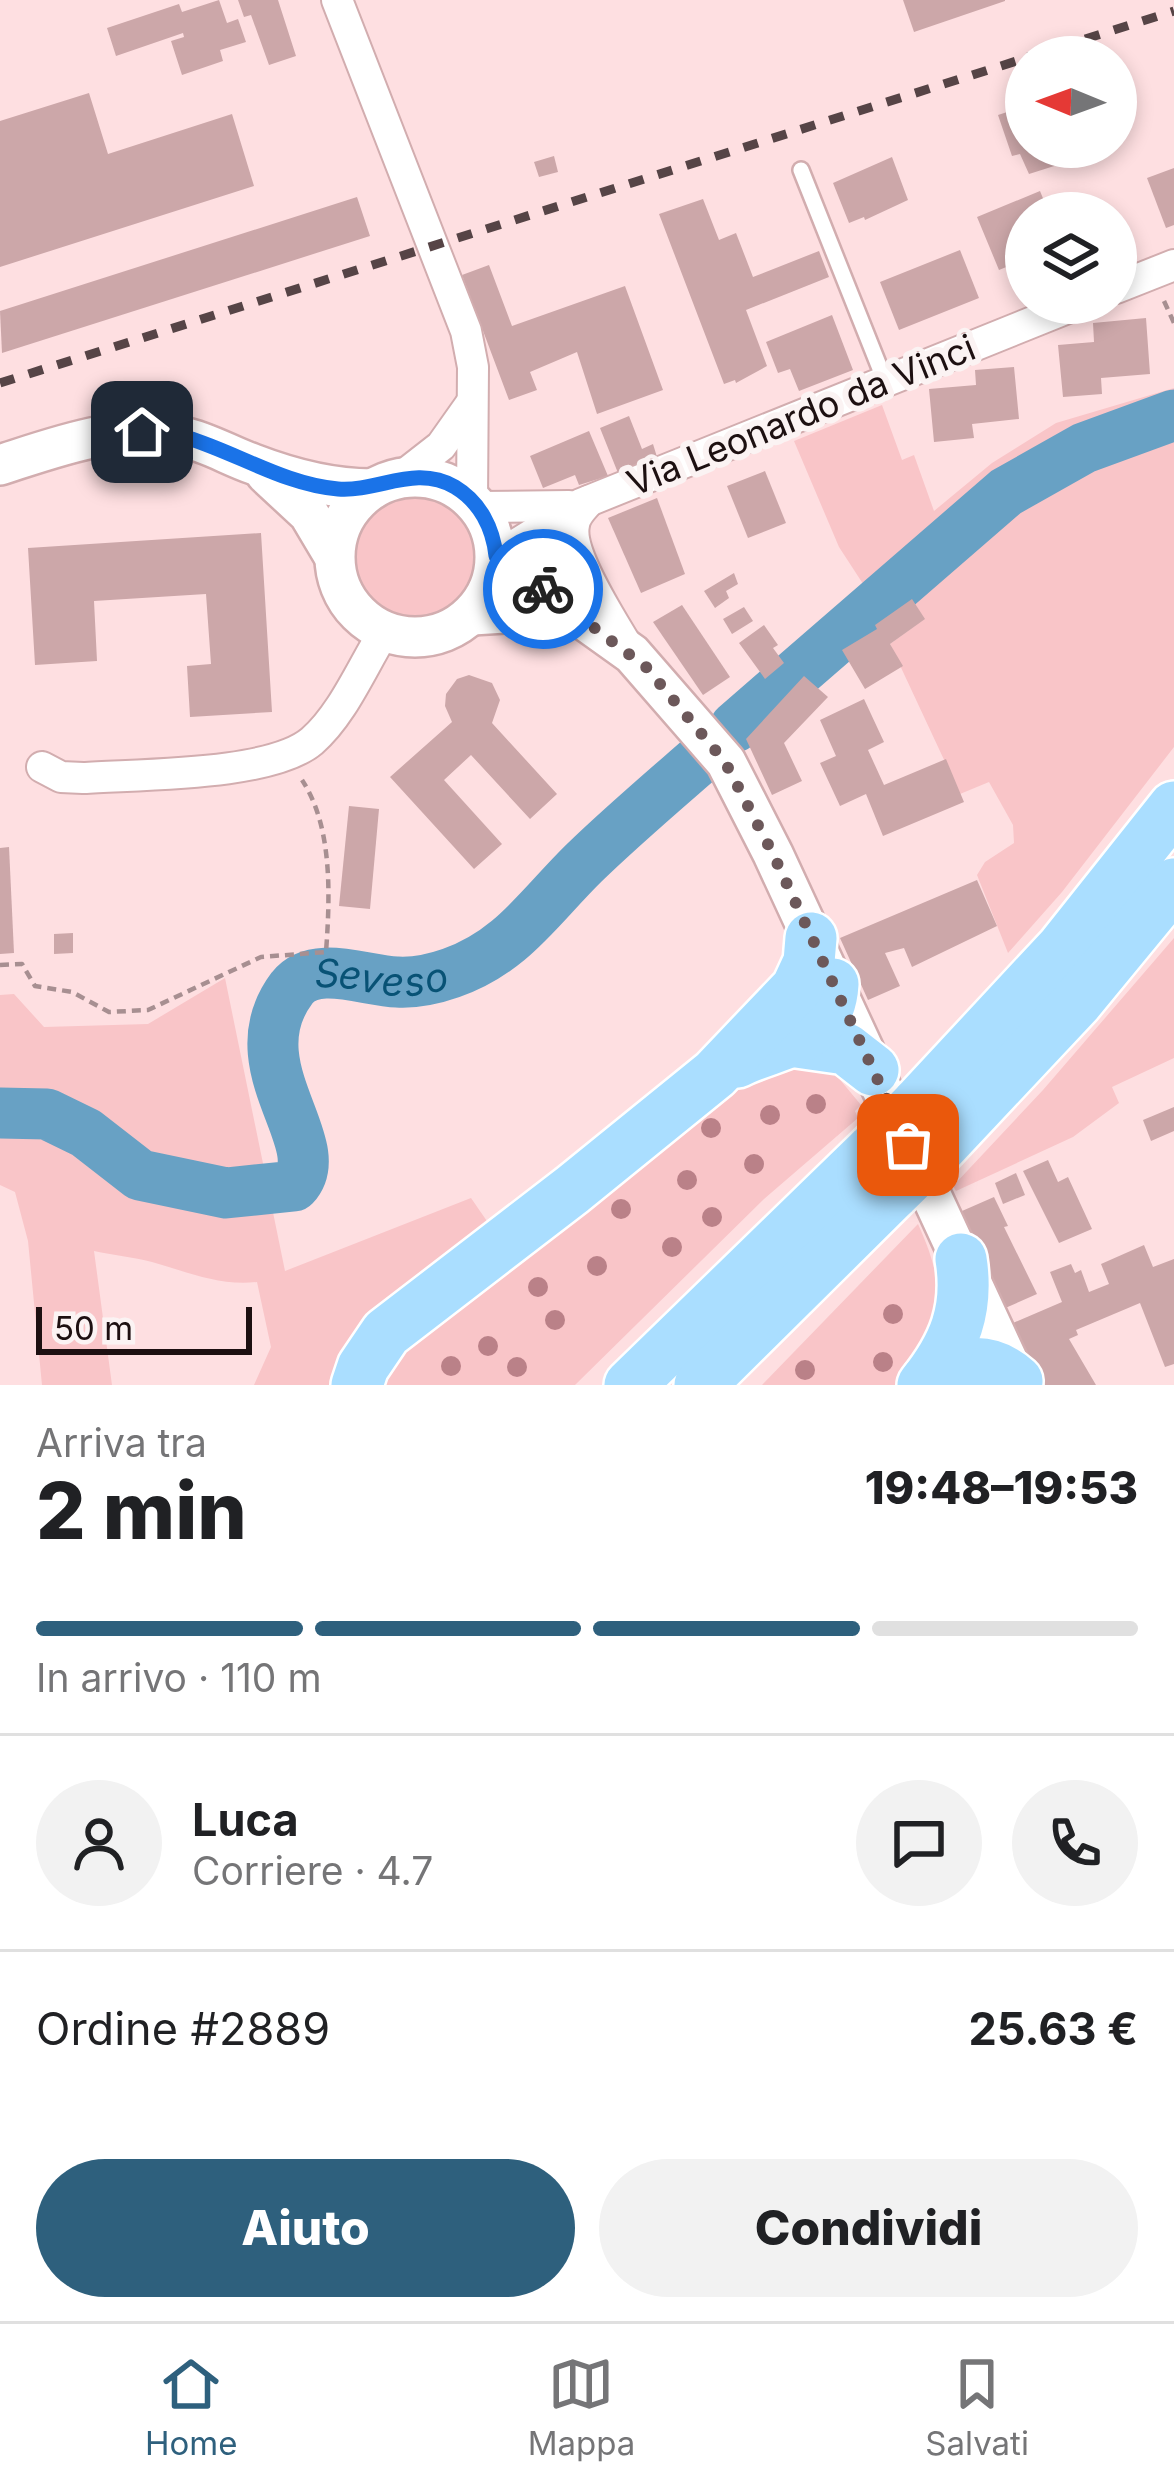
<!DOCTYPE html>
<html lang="it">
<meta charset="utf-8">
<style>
:root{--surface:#fff;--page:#f2f2f2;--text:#202124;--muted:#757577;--line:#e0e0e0;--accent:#2e607d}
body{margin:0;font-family:Inter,sans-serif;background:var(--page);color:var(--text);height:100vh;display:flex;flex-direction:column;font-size:45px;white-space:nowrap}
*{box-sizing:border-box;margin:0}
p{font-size:39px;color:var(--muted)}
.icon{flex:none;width:66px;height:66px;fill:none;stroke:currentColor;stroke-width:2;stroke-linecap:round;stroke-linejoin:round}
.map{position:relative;height:1385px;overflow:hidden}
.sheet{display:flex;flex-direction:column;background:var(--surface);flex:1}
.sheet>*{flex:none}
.needle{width:78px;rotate:271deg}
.buttons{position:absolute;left:1005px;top:36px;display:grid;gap:24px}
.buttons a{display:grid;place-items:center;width:132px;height:132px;border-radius:50%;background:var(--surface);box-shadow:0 6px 18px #0003;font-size:60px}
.scale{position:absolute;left:36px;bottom:30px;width:216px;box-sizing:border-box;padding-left:12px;border:6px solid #1d1011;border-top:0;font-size:33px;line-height:42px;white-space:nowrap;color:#1d1011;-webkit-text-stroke:9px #fbf3f3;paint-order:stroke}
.pin{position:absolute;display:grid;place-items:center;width:102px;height:102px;color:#fff;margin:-51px;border-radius:24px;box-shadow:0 6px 18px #0006}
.courier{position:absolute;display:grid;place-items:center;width:120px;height:120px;margin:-60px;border:9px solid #1a73e8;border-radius:50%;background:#fff;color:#222;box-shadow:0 3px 15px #0007}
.overview em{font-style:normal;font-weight:800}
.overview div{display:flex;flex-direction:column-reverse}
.overview{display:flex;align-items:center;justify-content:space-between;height:204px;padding:0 36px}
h1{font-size:78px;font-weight:800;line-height:90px}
.bar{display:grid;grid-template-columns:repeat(4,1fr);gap:18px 12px;align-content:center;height:144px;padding:0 36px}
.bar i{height:15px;border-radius:9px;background:var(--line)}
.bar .on{background:var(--accent)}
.bar p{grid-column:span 4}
.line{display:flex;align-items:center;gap:30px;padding:0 36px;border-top:3px solid var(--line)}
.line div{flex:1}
.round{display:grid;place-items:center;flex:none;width:126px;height:126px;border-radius:63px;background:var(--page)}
.button{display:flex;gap:24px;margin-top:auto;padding:24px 36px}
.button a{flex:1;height:138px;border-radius:72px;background:var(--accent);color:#fff;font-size:48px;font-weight:800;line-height:138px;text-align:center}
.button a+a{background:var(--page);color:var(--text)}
.tabs{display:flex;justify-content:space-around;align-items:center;height:168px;border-top:3px solid var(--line);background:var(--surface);font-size:33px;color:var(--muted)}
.tabs a{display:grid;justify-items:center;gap:6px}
.tabs .on{color:var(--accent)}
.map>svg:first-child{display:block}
</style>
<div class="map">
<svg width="1174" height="1385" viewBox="0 0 1174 1385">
<rect width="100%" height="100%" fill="#fedfe1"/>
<g fill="#f9c5c8">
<path d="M 1174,388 L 1174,406 L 1100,427 L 1031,457 L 867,590 L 839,547 L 794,441 L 882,405 L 902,460 L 914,455 L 934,511 L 992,463 L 1056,423 Z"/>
<path d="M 1174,429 L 1174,747 L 1062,892 L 1008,953 L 977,875 L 985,862 L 1014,843 L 1013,825 L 989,782 L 960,794 L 890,644 L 924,619 L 912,599 L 922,579 C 1000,514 1073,457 1174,429 Z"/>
<circle cx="412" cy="555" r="64"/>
<path d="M 1174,938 L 1174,1058 L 1112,1087 L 1119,1103 L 1073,1137 L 956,1191 L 953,1186 L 1043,1090 Z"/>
<path d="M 225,978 L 285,1271 L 471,1198 L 491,1227 L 335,1385 L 254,1385 L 271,1347 L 257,1282 C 218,1286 188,1272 152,1262 C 133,1257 113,1255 94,1251 L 112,1385 L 42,1385 L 28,1241 L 15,1192 L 0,1185 L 0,995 L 14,994 L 44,1027 L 148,1024 Z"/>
<path d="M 789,1061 L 832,1070 L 861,1105 L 855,1111 L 858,1118 L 764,1199 L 575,1385 L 376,1385 L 385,1364 L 744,1079 Z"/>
<path d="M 918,1224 C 952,1299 937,1317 900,1385 L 762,1385 Z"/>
</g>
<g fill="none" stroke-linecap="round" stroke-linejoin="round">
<g stroke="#68a1c4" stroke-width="51">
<path d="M 735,727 L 1006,492 L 1084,448 L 1174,415"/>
<path id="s1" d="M 0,1113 L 47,1114 L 86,1133 L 140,1175 L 226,1193 L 294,1186 C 333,1144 233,1066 292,988 C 315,959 365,981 397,982 C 415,983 434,979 451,973 C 512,952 540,906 584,863 C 621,827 661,793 700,759"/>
</g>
</g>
<g fill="#cca7a9">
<path d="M 219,0 L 227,23 L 238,19 L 246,42 L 220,50 L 223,61 L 182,75 L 171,41 L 184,37 L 183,33 L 116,56 L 107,28 L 179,4 L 182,12 Z"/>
<path d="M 238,0 L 278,0 L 296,56 L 269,65 L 251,15 L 244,17 Z"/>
<path d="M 903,0 L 1005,0 L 1005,1 L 914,32 Z"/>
<path d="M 89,93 L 108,154 L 232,114 L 254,186 L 0,267 L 0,121 Z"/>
<path d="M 1026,106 L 1026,147 L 1089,147 L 1070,161 L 1029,174 L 1020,154 L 1012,156 L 998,115 Z"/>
<path d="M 554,156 L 558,172 L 539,177 L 534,162 Z"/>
<path d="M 892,157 L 908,200 L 865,220 L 864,217 L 849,223 L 833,183 Z"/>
<path d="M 1174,168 L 1174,225 L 1166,228 L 1147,178 Z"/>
<path d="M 1040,191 L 1049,213 L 1026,213 L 1026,259 L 999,270 L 977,217 Z"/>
<path d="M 357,197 L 370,236 L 2,353 L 0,311 Z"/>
<path d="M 703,199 L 719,240 L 736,233 L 753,277 L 819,251 L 829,277 L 746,310 L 767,366 L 736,383 L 735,380 L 724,384 L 659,214 Z"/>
<path d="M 960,250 L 979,298 L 899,330 L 880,282 Z"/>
<path d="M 489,265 L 512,326 L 625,286 L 663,390 L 597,414 L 577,352 L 530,372 L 537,390 L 509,400 L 462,275 Z"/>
<path d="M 832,315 L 853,370 L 799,391 L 790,369 L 778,373 L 766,342 Z"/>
<path d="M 1146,318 L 1150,374 L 1101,378 L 1102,394 L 1063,397 L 1058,345 L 1094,342 L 1093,323 Z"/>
<path d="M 1014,367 L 1019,419 L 972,424 L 974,438 L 934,442 L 929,389 L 976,385 L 975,370 Z"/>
<path d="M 629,416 L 642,449 L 653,444 L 657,457 L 618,473 L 600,428 Z"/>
<path d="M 589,431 L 608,476 L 579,485 L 575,475 L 543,488 L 530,456 Z"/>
<path d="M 765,471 L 786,523 L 748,538 L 727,486 Z"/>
<path d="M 657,498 L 685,574 L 641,593 L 608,518 Z"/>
<path d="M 261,533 L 272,712 L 190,717 L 187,666 L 211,664 L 206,594 L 94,601 L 97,661 L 35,665 L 28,548 Z"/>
<path d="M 734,573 L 738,584 L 726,591 L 729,598 L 715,608 L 704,591 Z"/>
<path d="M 912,599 L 925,619 L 890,644 L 903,666 L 865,689 L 842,650 L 877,629 L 875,625 Z"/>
<path d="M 682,605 L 730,677 L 703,695 L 653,622 Z"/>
<path d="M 744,607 L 753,621 L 732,634 L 723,619 Z"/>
<path d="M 764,625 L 778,645 L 773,648 L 784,663 L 765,679 L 739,643 Z"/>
<path d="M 469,675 L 492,683 L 500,700 L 492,723 L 557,794 L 530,819 L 471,755 L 444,780 L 502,844 L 474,869 L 390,777 L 452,722 L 445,706 L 446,694 L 457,679 Z"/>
<path d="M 804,676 L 828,697 L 784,743 L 802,781 L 772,795 L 746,739 Z"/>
<path d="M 864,699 L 884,742 L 868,750 L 884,785 L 946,759 L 964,802 L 883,836 L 866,794 L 840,806 L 820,763 L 836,756 L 820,720 Z"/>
<path d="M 349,806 L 379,809 L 370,909 L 339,906 Z"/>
<path d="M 9,847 L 14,953 L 0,954 L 0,848 Z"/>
<path d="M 977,880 L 997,926 L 912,967 L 904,948 L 885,953 L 900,986 L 868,1000 L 840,938 Z"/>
<path d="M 73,933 L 73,953 L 54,954 L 54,934 Z"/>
<path d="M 1174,1107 L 1174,1131 L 1151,1141 L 1143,1120 Z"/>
<path d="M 1048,1160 L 1058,1182 L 1068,1177 L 1092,1229 L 1059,1243 L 1023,1171 Z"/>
<path d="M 1016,1173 L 1025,1195 L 1003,1204 L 995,1183 Z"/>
<path d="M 994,1197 L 1008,1226 L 1004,1227 L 1037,1294 L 1003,1309 L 962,1211 Z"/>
<path d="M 1144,1245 L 1153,1267 L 1174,1259 L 1174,1364 L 1165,1367 L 1140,1303 L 1076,1330 L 1078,1335 L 1069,1339 L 1096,1385 L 1045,1385 L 1040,1374 L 1036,1376 L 1013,1323 L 1062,1302 L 1050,1272 L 1071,1264 L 1075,1273 L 1081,1270 L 1089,1292 L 1109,1284 L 1101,1264 Z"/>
</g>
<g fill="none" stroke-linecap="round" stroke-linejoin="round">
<g stroke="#d2adaf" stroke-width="20">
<path id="service" d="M 801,170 L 885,381"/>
</g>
<g stroke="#d2adaf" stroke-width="34">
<g id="minor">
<path d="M 337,0 L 466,331 L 473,367 L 472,500"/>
<path d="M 1116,288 L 1174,265"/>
<path d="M 400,478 L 441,446 L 470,405"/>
<path d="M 589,501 C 583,508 575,515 574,525 C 568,554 612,620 627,646"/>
<path d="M 478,507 L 569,506"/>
<path d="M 496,557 L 581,504 L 1080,303"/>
<path d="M 42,767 L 61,777 L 83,778 C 140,774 271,776 312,741 C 343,714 362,667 384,632"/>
</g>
</g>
<g stroke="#d2adaf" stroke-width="44">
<g id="tertiary">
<path d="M 0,465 C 59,446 121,422 183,437 C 207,442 230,456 253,464 C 292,479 330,489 372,489"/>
<path d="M 266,474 L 309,514 L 334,556"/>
<circle cx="415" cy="557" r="80"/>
<path d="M 496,557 L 632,654 L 726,762 L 773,854 L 1019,1385"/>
<path d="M 472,615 L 536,611 L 580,616"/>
</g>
</g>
<g stroke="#fff" stroke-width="56">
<g id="trunk">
<path d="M 790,1041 L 846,1049 L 873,1070"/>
<path d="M 737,1062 C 780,1041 830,1042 833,984"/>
<path d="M 916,1105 L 1062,948 L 1174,807"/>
<path d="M 937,1151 L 1077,1002 L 1174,884"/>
<path d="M 927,1380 C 961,1362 987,1354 1017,1381"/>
<path d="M 357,1385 L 363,1367 L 386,1333 L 572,1190 L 715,1074 L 797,988 L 809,962 L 811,938"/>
<path d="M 630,1385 L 873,1149"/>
<path d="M 700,1385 L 894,1193"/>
<path d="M 923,1385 C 955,1345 969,1309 961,1259"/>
</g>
</g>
<g stroke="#a78f91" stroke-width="4.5" stroke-dasharray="9 6" stroke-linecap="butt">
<path d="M 1164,301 L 1174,323"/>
<path d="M 0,965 L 22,964 L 35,986 L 72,992 L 109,1012 L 148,1010 L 261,957 L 326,952 C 330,897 333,827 302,780"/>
</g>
<use href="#service" stroke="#fff" stroke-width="15"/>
<use href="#minor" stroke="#fff" stroke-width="30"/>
<use href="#tertiary" stroke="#fff" stroke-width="39"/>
<use href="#trunk" stroke="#aadeff" stroke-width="51"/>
<g stroke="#564446" stroke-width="9" stroke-dasharray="15 15" stroke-linecap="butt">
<path d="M 1028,57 L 1174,11"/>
<path d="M 0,383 L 1026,58"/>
</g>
<g stroke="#fff" stroke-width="56" stroke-linecap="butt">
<g id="trunk-bridge">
<path d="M 873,1149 L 916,1105"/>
<path d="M 894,1193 L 937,1151"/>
</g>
</g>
<use href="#trunk-bridge" stroke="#aadeff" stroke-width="51"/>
</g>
<g fill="#ba8188">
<circle cx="816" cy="1104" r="10"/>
<circle cx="770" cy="1115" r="10"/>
<circle cx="711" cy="1128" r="10"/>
<circle cx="754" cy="1164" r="10"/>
<circle cx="687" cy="1180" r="10"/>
<circle cx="621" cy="1209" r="10"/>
<circle cx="712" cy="1217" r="10"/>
<circle cx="672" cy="1247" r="10"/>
<circle cx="597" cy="1266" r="10"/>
<circle cx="538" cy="1287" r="10"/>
<circle cx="893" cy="1314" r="10"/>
<circle cx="555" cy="1320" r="10"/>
<circle cx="488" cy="1346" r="10"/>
<circle cx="883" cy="1362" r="10"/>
<circle cx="451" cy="1366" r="10"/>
<circle cx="517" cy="1367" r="10"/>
<circle cx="805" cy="1370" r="10"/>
</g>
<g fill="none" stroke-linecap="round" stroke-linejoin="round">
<path stroke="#6c585a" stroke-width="12" stroke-dasharray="0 21.6" d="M 543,589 L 646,667 L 725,762 L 773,854 L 908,1145"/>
<path stroke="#1a73e8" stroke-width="15" d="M 142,432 C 157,433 173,434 188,438 C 237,453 286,485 338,489 C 379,492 415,464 455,487 C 480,502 493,528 496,556 L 543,589"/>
</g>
<g text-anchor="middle" stroke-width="12" stroke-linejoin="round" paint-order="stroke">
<g font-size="36" fill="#1d1011" stroke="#fbf3f3">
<text transform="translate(801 415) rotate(-22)" y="13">Via Leonardo da Vinci</text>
</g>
<g font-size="39" font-style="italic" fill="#085275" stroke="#fbf3f3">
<text dy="14" stroke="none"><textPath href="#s1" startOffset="618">Seveso</textPath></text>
</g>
</g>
</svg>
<div class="buttons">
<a><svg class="needle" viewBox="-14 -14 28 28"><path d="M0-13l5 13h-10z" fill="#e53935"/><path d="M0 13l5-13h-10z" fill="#757577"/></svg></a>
<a><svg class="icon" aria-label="layers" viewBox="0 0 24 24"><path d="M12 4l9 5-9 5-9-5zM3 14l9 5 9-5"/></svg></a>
</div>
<div class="scale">50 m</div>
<div class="pin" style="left:908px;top:1145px;background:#ea580c"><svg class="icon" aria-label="bag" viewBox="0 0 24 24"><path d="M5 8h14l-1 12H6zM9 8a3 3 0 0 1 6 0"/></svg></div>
<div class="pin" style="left:142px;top:432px;background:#1f2937"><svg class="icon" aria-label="home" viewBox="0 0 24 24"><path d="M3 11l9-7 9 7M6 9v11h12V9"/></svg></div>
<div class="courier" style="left:543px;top:589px"><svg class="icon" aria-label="bike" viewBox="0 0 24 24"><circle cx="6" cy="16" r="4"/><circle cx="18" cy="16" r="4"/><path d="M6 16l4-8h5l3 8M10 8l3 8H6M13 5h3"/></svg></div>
</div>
<section class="sheet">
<div class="overview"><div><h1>2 min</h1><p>Arriva tra</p></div><em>19:48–19:53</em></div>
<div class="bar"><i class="on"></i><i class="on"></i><i class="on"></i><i></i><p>In arrivo · 110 m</p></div>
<div class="line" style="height:216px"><a class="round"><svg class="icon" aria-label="person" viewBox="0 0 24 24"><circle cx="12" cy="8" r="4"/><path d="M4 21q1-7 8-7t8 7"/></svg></a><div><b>Luca</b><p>Corriere · 4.7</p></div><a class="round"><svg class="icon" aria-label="chat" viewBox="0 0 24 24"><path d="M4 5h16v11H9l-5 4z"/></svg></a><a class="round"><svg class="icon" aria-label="phone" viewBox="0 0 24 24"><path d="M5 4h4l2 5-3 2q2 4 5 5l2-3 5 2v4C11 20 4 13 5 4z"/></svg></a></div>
<div class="line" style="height:156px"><div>Ordine #2889</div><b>25.63 €</b></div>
<div class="button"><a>Aiuto</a><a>Condividi</a></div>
</section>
<nav class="tabs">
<a class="on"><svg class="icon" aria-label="home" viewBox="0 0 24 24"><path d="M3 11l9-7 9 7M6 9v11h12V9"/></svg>Home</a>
<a><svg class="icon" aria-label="map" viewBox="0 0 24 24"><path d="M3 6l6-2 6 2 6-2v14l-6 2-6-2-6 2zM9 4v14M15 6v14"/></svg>Mappa</a>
<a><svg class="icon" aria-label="saved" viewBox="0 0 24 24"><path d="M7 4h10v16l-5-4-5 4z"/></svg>Salvati</a>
</nav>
